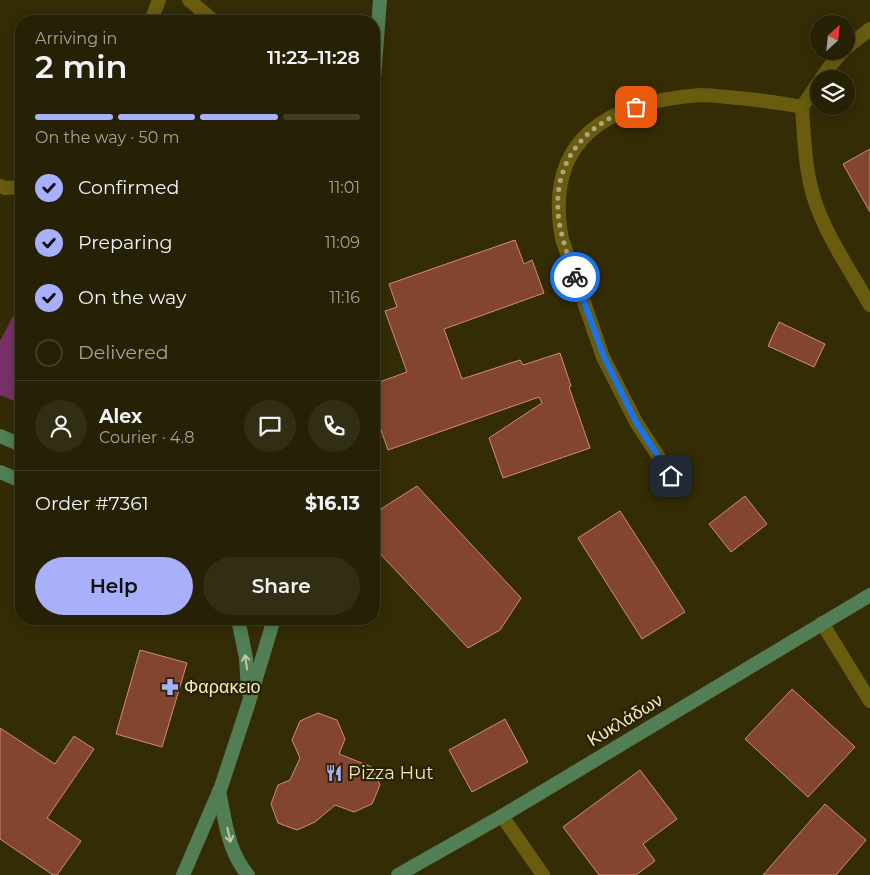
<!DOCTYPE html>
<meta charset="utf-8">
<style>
:root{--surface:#262104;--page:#322e13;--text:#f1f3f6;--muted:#a4a39a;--line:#423e26;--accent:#a8b0fc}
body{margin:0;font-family:Montserrat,sans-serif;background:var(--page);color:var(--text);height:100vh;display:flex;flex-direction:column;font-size:19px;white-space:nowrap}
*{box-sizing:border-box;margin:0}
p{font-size:16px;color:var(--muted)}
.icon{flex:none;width:28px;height:28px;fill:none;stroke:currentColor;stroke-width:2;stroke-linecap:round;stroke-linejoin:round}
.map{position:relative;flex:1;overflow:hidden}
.details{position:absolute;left:15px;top:15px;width:365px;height:610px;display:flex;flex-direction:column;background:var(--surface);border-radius:20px;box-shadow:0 2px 12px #0003,0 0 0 1px var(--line)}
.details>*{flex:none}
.needle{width:32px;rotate:27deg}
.controls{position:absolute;left:810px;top:15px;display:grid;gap:10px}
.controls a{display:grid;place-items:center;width:45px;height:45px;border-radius:50%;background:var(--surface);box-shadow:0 2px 12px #0003,0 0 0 1px var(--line);font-size:25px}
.pin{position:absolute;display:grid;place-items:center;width:42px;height:42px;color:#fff;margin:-21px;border-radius:10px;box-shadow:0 2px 8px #0006}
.courier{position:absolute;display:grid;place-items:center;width:50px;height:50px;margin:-25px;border:4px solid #1a73e8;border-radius:50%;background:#fff;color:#222;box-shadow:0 1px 6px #0007}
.head em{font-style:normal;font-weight:600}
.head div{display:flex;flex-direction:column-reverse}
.head{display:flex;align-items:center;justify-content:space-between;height:85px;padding:0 20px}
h1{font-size:32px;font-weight:600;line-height:38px}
.bar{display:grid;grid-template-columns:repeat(4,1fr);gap:8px 5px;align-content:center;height:60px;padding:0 20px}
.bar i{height:6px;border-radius:4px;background:var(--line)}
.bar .on{background:var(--accent)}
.bar p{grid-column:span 4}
.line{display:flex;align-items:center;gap:12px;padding:0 20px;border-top:1px solid var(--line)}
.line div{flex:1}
.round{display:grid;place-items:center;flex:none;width:52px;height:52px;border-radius:26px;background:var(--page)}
ol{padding:0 20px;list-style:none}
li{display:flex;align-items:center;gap:15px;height:55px}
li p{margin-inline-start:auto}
li .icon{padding:5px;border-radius:50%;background:var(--accent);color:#111;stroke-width:4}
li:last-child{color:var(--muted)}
li i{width:28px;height:28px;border:2px solid var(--line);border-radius:50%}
.primary-button{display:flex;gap:10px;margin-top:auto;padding:10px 20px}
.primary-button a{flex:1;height:58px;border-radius:30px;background:var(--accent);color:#111;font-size:20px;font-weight:600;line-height:58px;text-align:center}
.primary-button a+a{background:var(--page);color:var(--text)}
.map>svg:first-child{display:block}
</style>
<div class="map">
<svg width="870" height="875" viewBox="0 0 870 875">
<rect width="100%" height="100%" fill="#332c05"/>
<path fill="#783166" d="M 13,316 L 21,321 L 21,404 L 0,395 L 0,341 Z"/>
<g fill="#834430" stroke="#d38d76">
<path d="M 870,149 L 870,212 L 843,164 Z"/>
<path d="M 515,240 L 524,264 L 532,260 L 544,293 L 444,329 L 462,379 L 520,360 L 523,365 L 560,353 L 571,386 L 569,387 L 590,448 L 503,478 L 489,438 L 542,403 L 539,397 L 388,450 L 374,410 L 374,384 L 407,372 L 385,311 L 397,307 L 389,284 Z"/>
<path d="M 779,322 L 825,344 L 814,367 L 768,346 Z"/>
<path d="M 417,486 L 521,598 L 500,630 L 468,648 L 374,547 L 374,520 L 381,509 Z"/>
<path d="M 745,496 L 767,524 L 731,552 L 709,524 Z"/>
<path d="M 620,511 L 685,612 L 642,639 L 578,538 Z"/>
<path d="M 140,650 L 187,663 L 162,747 L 116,734 Z"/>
<path d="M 792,689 L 855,747 L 808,797 L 745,739 Z"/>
<path d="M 318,713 L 337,720 L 345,739 L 339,754 L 372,767 L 380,785 L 372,804 L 354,812 L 335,805 L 315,822 L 297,830 L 278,823 L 271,804 L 278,785 L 290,780 L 300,758 L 292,740 L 300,721 Z"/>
<path d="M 505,719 L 528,762 L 472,792 L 449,750 Z"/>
<path d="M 0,728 L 55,764 L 74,736 L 94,749 L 47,818 L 81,841 L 57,875 L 53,875 L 0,839 Z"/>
<path d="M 640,770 L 677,819 L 643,844 L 655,861 L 636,875 L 599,875 L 563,827 Z"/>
<path d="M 825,804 L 866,840 L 836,875 L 763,875 Z"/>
</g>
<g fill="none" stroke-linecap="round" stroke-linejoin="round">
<g stroke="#695c0f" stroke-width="14">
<path d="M 189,0 L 214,21"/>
<path d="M 151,21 L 159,0"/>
<path d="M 846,48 L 870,29"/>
<path d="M 821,79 L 830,66 L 843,51"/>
<path d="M 802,107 L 819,82"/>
<path d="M 0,186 L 5,188 L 21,187"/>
<path d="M 671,476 L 636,422 L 603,357 L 562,239 C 543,137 610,102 700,95 C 709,95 718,96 727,97 C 752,99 777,102 802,107 C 804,136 805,167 813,195 C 824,233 850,270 870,305"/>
<path d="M 822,623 L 870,701"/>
<path d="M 502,816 L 543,875"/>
</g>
<g stroke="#517e54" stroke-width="14">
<path d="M 374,78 L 380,0"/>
<path d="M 0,436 L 21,445"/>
<path d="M 0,472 L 21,481"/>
<path d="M 238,619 L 246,658 L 248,692"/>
<path d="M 219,791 C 225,820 228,852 248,875"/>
<path d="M 183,875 L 221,787 L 248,705 L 274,619"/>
<path d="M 398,875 L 502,816 L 870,595"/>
</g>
</g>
<defs><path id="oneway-shaft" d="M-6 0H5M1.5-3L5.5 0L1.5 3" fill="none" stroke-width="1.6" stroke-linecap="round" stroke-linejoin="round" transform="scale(1.25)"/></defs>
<g stroke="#c0c9a4">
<use href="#oneway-shaft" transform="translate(246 662) rotate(-98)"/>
<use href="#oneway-shaft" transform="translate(229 835) rotate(77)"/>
</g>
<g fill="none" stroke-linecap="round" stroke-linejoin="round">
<path stroke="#ada782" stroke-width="5" stroke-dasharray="0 9" d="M 575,277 C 569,259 562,240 559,221 C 551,164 583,124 636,107"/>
<path stroke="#1a73e8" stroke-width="6" d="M 575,277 L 604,357 L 636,422 L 671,476"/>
</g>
<defs>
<g id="pharmacy-bare" transform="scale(1.35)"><path d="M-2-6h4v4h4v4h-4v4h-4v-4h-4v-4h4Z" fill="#a8b0fc" stroke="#292200" stroke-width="2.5" paint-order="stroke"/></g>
<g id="restaurant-bare" transform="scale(1.35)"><path d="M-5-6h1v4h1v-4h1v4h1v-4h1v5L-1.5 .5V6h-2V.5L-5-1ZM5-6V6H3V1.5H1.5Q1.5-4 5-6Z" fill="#a8b0fc" stroke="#292200" stroke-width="2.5" paint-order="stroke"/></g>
</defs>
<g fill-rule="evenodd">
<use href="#pharmacy-bare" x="170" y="687"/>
<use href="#restaurant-bare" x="334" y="773"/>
</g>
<g text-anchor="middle" stroke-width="4.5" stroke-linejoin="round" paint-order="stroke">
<g font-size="18" fill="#efe9c6" stroke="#292200" text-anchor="start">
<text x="184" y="693">Φαρακειο</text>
<text x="348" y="779">Pizza Hut</text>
</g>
<g font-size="18" fill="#efe9c6" stroke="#292200">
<text transform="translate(625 720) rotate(-31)" y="6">Κυκλάδων</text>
</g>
</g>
</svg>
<div class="controls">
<a><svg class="needle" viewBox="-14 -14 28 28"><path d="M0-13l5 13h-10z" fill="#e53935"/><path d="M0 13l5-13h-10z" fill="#a4a39a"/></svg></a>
<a><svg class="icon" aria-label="layers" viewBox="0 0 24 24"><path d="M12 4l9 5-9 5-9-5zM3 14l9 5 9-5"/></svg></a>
</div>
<div class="pin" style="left:636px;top:107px;background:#ea580c"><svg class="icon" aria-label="bag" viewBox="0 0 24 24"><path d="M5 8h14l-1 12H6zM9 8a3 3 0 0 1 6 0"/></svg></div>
<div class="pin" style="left:671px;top:476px;background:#1f2937"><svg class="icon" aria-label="home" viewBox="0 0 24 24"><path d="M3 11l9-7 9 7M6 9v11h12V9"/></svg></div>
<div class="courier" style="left:575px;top:277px"><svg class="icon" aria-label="bike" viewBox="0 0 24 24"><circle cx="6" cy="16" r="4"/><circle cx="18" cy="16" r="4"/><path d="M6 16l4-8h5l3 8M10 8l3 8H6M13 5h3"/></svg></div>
<section class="details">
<div class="head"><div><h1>2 min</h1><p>Arriving in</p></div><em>11:23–11:28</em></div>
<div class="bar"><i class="on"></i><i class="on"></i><i class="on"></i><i></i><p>On the way · 50 m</p></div>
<ol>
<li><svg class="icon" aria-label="check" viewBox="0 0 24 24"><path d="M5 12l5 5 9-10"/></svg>Confirmed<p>11:01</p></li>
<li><svg class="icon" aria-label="check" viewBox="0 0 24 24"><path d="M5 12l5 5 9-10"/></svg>Preparing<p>11:09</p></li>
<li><svg class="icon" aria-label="check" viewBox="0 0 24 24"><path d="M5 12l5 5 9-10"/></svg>On the way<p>11:16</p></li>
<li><i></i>Delivered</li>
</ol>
<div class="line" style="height:90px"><a class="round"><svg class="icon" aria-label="person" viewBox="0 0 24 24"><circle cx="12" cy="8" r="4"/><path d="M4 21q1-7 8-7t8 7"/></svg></a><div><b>Alex</b><p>Courier · 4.8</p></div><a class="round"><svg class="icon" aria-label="chat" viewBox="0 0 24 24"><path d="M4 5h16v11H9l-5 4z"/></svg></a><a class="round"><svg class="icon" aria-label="phone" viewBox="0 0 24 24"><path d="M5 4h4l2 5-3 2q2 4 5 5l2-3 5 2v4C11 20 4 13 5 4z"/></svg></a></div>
<div class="line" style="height:65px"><div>Order #7361</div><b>$16.13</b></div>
<div class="primary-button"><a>Help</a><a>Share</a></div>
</section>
</div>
